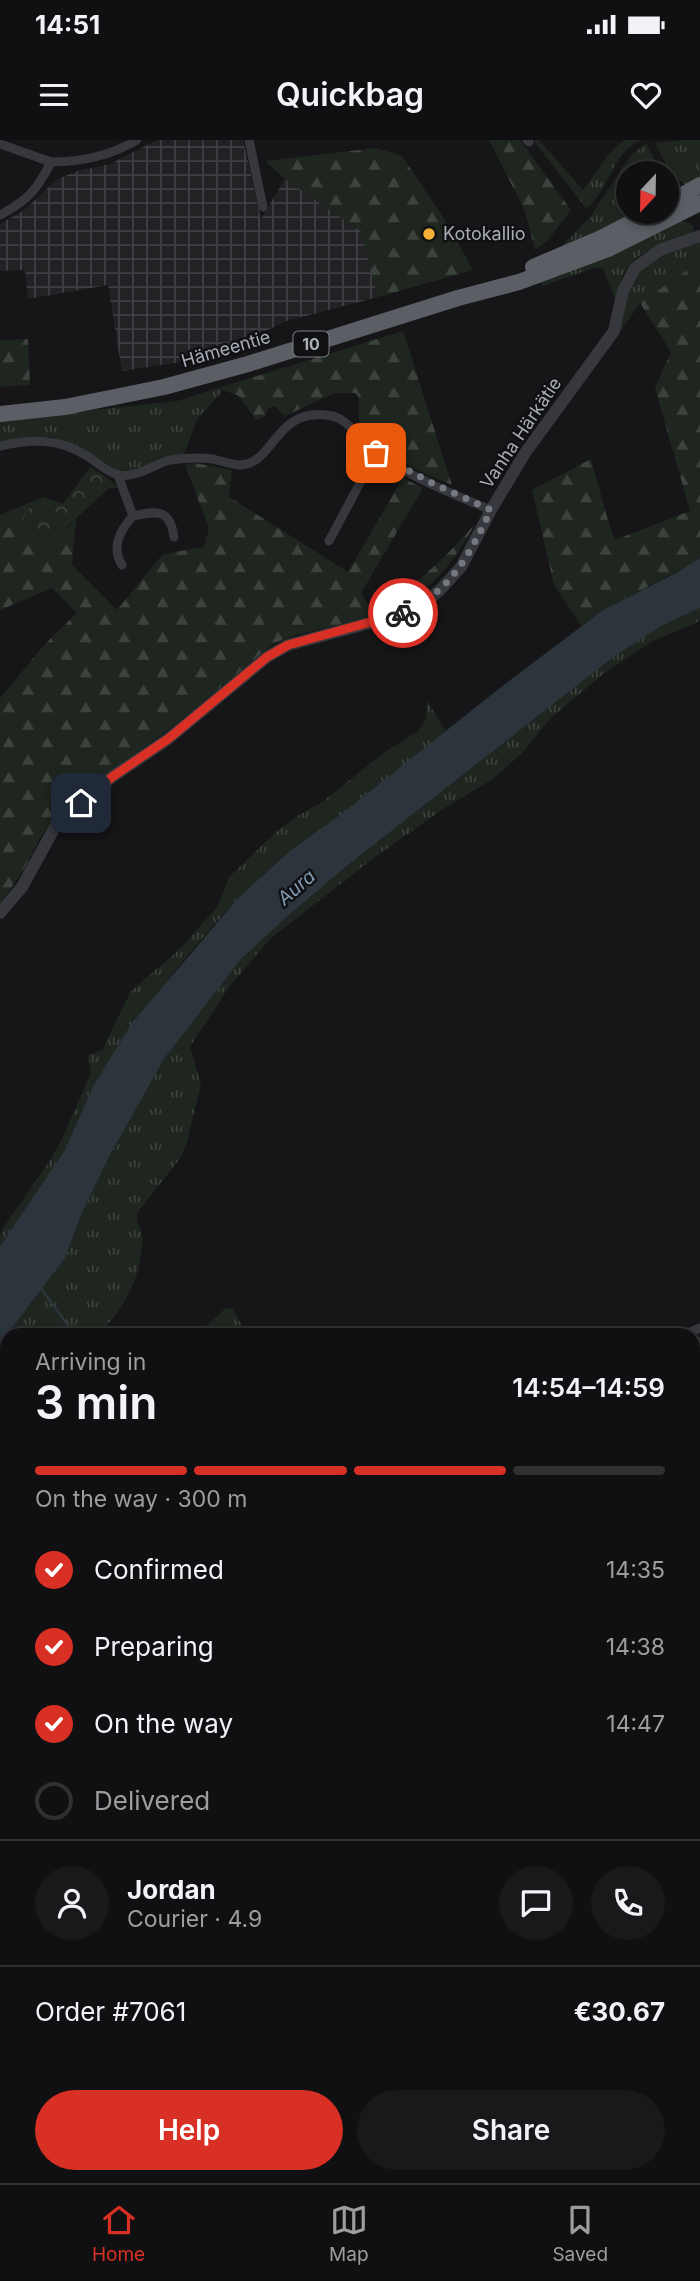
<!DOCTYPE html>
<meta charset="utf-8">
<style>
:root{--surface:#101012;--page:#19191b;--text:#f1f3f6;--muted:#9c9d9f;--line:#303032;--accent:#d93025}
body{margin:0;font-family:Inter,sans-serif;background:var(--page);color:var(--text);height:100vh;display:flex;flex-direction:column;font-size:26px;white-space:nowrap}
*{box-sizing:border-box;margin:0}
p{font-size:23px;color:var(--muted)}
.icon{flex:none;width:38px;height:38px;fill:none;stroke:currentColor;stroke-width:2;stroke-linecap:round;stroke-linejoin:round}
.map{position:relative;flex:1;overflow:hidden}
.panel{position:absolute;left:0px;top:1188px;width:700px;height:856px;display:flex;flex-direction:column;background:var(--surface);border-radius:21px 21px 0 0;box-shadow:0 4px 10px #0003,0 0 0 2px var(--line)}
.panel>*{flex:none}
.needle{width:46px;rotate:202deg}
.fabs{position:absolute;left:616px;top:21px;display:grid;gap:14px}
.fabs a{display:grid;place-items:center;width:63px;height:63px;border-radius:50%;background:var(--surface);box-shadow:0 4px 10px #0003,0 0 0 2px var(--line);font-size:35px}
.pin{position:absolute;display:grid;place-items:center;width:60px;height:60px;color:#fff;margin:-30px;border-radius:14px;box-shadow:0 4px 10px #0006}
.courier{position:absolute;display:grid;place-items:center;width:70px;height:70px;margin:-35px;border:5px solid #d93025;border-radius:50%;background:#fff;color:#222;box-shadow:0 2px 9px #0007}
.overview em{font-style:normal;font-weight:600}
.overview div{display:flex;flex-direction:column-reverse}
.overview{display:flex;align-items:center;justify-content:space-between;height:119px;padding:0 35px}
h1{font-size:46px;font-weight:600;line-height:52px}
.bar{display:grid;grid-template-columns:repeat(4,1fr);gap:10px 7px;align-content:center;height:84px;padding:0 35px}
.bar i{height:9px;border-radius:5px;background:var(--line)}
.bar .on{background:var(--accent)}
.bar p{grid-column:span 4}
.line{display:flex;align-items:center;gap:18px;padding:0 35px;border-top:2px solid var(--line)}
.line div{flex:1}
.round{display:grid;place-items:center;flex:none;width:74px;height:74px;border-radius:37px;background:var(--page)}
ol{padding:0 35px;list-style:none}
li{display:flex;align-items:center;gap:21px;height:77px}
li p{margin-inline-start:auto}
li .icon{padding:7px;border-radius:50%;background:var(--accent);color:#fff;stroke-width:4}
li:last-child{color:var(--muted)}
li i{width:38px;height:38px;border:4px solid var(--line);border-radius:50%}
.button{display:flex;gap:14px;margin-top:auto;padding:14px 35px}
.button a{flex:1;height:80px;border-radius:42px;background:var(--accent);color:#fff;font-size:28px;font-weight:600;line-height:80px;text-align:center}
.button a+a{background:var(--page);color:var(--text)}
.status{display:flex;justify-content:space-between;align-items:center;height:49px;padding:0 35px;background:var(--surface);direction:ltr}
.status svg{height:19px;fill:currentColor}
header{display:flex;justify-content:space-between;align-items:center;height:91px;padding:0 35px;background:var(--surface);font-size:32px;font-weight:600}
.menu{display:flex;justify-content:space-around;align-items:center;height:98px;border-top:2px solid var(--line);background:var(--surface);font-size:19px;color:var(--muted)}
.menu a{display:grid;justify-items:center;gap:4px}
.menu .on{color:var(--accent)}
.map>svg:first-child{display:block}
</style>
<div class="status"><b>14:51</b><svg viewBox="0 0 49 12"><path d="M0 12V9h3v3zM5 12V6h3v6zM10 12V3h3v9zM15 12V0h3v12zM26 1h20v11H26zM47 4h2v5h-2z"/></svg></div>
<header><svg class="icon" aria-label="menu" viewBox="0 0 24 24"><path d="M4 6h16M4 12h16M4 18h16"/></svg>Quickbag<svg class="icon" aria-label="heart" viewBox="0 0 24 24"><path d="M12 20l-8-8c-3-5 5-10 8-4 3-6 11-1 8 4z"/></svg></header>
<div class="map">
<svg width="700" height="2043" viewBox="0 0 700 2043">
<defs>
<pattern id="industrial-grid" width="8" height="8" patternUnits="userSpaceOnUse" patternTransform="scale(1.75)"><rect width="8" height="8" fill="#222225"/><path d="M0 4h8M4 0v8" fill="none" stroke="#3f3f43"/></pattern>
<pattern id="grass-tufts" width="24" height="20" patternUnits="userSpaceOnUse" patternTransform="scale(1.75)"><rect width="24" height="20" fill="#1e261f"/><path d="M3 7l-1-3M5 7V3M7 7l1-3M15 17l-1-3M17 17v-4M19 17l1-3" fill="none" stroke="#3c433d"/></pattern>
<pattern id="forest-firs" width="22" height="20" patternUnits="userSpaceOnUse" patternTransform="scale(1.75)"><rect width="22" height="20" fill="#1e261f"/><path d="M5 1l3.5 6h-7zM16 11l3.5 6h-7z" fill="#3c433d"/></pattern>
<pattern id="park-crowns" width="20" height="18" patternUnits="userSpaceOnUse" patternTransform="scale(1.75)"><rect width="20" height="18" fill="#1e261f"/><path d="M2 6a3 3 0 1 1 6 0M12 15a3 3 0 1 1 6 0" fill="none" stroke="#3c433d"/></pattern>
</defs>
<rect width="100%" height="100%" fill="#161618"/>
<path fill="url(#industrial-grid)" d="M 157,0 L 243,0 L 261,79 L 285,39 L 361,91 L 378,157 L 287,181 L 248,199 L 188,221 L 122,231 L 108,145 L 28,159 L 25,130 L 0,131 L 0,84 L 24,70 L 58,39 L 77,31 L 110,24 Z"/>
<g fill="url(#grass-tufts)">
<path d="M 533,0 L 539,0 L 583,50 L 608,15 L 624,0 L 641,0 C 611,13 610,51 586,68 Z"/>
<path d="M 680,0 L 700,0 L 700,37 L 685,45 L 682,41 L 673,38 L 655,3 Z"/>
<path d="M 646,4 L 663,33 L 628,33 L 628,72 L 638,72 L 559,109 L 590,77 L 631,15 Z"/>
<path d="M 679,81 L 690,83 L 694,88 L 692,94 C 672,102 639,109 627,128 C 621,137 619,149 616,160 L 603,129 L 597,127 L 542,146 L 540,141 Z"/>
<path d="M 700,101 L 700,121 L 640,163 L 619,193 L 633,135 L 659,117 Z"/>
<path d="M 218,248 L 223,251 L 197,279 L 184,315 L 156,321 L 134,330 L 119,331 L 79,307 L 51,297 L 37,297 L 0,302 L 0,280 L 177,261 Z"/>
<path d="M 700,468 L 700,481 L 653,501 L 602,535 L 551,578 L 521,614 L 493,639 L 443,669 L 371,720 L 270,799 L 229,847 L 190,907 L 201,944 L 187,1002 L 182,1016 L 137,1073 C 136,1086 142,1088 142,1098 C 143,1135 124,1170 98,1195 L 7,1195 L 65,1118 L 81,1075 L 109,1017 L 164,919 L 241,819 L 290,774 L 348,725 L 612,518 L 661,486 Z"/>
<path d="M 427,561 L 446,591 L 340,676 L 291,710 L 238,758 L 197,804 L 133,883 L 92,948 L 65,1010 L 0,1106 L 0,1095 L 3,1088 L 51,1019 L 61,1001 L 91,933 L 88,915 L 102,910 L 131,851 L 180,809 L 218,766 L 229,737 L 276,692 L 299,675 L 321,663 L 385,612 L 418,591 L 426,579 Z"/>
<path d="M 226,1168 L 233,1169 L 247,1195 L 203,1195 L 207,1185 Z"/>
<path d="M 7,1196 L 7,1242 L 2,1249 L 7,1258 L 7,1279 L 0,1275 L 0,1204 Z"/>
<path d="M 700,1943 L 700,1989 L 693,1993 L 693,1947 Z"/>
<path d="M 637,2037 L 690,2037 L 696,2043 L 617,2043 Z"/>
</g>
<g fill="url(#forest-firs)">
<path d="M 489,0 L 520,0 L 571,70 L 549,99 L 535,110 L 525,71 Z"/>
<path d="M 376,8 L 402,16 L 449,86 L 473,130 L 378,157 L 361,91 L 285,39 L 265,21 Z"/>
<path d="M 700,121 L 700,418 C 661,443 618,458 581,486 L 554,445 L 532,350 L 591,319 L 607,377 L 615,400 L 690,371 L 655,248 L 671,212 L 640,163 Z"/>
<path d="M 403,191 L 452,345 C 430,336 365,308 360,284 C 358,276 359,265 358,256 L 355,253 L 335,253 L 285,276 L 275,266 L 268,268 L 265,276 L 256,280 L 239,256 L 218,248 Z"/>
<path d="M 28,199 L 30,245 L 0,247 L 0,200 Z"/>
<path d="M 195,323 L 232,330 L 229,357 L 348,432 L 403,338 L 423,348 L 361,453 L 370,467 C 413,451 445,418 475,384 C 426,475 381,473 289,497 L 273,504 L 172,587 L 80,654 L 58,673 L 40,698 L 23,731 L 0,764 L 0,558 L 45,504 L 77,473 L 52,448 L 0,470 L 0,375 L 43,357 L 29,367 L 35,399 C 54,400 63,393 76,379 L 72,425 L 117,470 L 163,414 L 204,407 L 209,388 L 185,325 Z"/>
<path d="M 700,1197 L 700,1260 L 693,1263 L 693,1200 Z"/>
<path d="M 700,1411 L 700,1943 L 693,1947 L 693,1412 Z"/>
<path d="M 700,1989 L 700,2043 L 696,2043 L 690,2037 L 693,2037 L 693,1993 Z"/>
</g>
<path fill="url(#park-crowns)" d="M 90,327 L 105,336 L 119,348 L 109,348 L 57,396 L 50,400 L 35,399 C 15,380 23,371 43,357 L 63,364 Z"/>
<path fill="#2c353c" d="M 700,418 L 700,468 L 661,486 L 612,518 L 348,725 L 290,774 L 241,819 L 164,919 L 109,1017 L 81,1075 L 65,1118 L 0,1204 L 0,1106 L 65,1010 L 92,948 L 132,883 L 238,758 L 291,710 L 340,675 L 505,544 L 603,470 L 676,433 Z"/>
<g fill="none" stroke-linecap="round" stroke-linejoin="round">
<path stroke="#2c353c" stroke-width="2.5" d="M 40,1147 L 75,1195"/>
<g stroke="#37383d" stroke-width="9">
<path d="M 249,0 L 263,67"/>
<path d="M 527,0 L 529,2"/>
<path d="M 0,4 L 51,22"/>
<path d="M 0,75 C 28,60 37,50 51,22 C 83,22 110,16 137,0"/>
<path d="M 0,306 C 32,299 59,298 87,316 C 97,322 108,333 119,335 C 137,338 154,324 170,320 C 184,318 199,317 213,319 C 221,321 230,324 239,325 C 275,325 273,269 327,275 C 350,277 358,301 376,313 C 411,337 452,354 491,370"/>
<path d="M 118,335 L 133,376"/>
<path d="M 329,401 L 376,313"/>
<path d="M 122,425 C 111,408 120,390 133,376 C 156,371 170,368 174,397"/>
<path d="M 683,1195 L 700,1188"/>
<path d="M 693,1406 L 700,1405"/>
<path d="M 271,2037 L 272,2043"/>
</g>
<path stroke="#37383d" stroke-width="12" d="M 0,773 L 22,747 L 55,687 L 112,637 L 168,599 L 267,517 L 288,505 L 399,475 L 423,464 L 440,450 L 461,427 L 491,370 L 525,313 L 614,191 L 623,151 L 635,128 L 660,110 L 700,96"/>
<g stroke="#5b5e65" stroke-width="16">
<path d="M 667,64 L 700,45"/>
<path d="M 533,127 L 601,98 L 651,72"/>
<path d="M 0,274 L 65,267 L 164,247 L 248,224 L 458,158 L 519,142 L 608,109 L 700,63"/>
</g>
</g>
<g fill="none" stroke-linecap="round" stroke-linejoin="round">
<path stroke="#757880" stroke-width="7" stroke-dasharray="0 12.6" d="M 376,313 L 430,342 L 491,370 C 468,416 453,450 403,473"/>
<path stroke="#d93025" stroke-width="9" d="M 81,663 L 112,637 L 168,599 L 267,517 L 288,505 L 403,473"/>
</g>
<circle fill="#f2b134" stroke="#111113" stroke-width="2.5" cx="429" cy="94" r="7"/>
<g text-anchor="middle" stroke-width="5" stroke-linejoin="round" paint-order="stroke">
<rect fill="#111113" stroke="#7b7e86" stroke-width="2" x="293.5" y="191.5" width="35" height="25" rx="5"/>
<g font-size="16" font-weight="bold" fill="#a8adb8">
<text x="311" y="210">10</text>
</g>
<g font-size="18" fill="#a8adb8" stroke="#111113" text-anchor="start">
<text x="443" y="100">Kotokallio</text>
</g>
<g font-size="18" fill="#a8adb8" stroke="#111113">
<text transform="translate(226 209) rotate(-16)" y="6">Hämeentie</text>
<text transform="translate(521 293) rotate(-56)" y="6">Vanha Härkätie</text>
</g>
<g font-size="19" font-style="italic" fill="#7f9bb3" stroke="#111113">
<text transform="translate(296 747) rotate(-41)" y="7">Aura</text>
</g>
</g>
</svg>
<div class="fabs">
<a><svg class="needle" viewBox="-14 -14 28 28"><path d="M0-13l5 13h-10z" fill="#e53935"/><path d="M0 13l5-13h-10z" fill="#9c9d9f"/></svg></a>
</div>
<div class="pin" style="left:376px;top:313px;background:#ea580c"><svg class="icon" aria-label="bag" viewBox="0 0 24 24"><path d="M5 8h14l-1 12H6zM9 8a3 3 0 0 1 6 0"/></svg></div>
<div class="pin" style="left:81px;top:663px;background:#1f2937"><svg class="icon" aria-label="home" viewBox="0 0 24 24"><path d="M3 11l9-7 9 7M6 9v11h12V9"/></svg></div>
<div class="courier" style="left:403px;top:473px"><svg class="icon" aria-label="bike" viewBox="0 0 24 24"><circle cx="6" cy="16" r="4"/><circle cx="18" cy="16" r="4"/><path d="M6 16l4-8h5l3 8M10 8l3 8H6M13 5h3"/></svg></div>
<section class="panel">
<div class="overview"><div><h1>3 min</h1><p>Arriving in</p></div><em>14:54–14:59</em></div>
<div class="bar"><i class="on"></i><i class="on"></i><i class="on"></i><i></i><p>On the way · 300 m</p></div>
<ol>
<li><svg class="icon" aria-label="check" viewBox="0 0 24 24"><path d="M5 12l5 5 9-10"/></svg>Confirmed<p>14:35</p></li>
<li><svg class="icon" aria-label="check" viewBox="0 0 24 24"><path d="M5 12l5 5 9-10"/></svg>Preparing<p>14:38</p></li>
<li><svg class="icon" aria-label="check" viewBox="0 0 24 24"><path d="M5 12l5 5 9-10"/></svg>On the way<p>14:47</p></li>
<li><i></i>Delivered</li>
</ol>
<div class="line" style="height:126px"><a class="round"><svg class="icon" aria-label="person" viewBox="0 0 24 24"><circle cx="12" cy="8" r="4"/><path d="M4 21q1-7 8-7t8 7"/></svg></a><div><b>Jordan</b><p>Courier · 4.9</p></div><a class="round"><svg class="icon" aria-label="chat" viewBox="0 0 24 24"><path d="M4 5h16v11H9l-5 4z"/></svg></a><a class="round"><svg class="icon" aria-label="phone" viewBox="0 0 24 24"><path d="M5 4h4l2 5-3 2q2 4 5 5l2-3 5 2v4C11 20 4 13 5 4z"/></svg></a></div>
<div class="line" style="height:91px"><div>Order #7061</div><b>€30.67</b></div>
<div class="button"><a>Help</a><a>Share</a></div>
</section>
</div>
<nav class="menu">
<a class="on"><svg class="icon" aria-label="home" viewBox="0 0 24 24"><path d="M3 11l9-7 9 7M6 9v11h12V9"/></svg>Home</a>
<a><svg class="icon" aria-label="map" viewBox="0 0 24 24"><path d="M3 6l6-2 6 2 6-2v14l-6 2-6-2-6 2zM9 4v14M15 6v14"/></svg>Map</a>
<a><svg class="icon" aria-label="saved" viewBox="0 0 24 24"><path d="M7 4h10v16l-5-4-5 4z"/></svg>Saved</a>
</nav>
